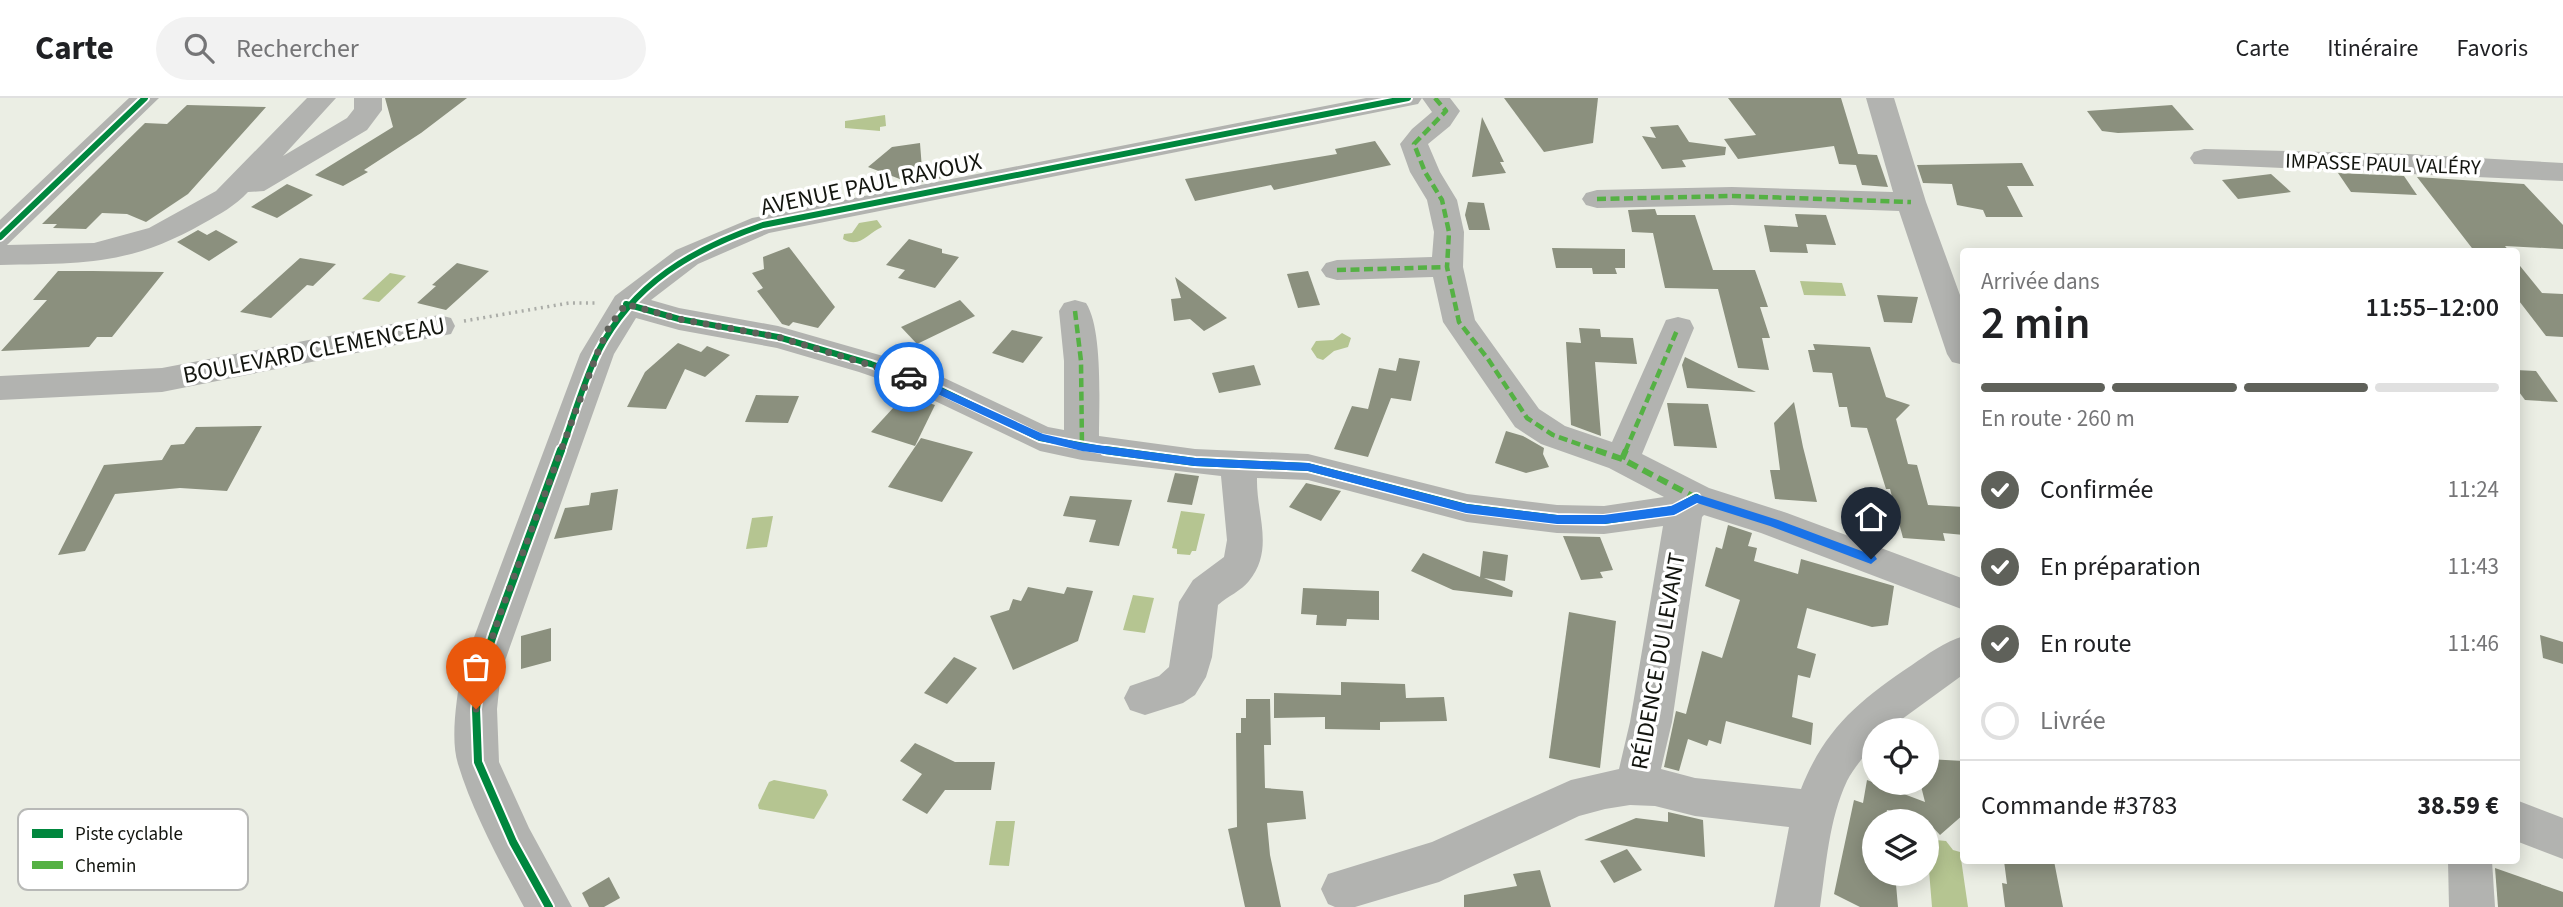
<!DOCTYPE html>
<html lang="fr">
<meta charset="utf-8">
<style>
:root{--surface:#fff;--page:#f2f2f2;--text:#202124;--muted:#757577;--line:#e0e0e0;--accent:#5f615a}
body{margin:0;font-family:"Source Sans 3",sans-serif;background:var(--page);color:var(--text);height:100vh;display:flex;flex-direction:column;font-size:26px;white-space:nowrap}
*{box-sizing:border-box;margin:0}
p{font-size:23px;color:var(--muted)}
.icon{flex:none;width:38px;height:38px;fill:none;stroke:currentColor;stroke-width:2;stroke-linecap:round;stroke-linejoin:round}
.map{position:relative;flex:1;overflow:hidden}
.side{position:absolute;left:1960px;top:150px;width:560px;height:616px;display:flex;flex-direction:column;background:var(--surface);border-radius:7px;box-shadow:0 4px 18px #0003}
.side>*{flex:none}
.fabs{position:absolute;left:1862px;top:620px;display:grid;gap:14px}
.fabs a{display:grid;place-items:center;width:77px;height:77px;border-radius:50%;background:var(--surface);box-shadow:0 4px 18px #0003;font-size:35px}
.pin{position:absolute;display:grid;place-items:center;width:60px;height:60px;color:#fff;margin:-72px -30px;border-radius:50% 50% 50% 0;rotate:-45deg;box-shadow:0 0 7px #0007}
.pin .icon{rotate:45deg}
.courier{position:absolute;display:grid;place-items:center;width:70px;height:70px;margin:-35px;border:5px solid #1a73e8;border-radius:50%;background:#fff;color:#222;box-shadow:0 2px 9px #0007}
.head em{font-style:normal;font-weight:600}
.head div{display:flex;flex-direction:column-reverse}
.head{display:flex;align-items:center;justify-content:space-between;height:119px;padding:0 21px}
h1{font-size:46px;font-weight:600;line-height:52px}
.bar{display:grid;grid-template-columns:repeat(4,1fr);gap:10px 7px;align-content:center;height:84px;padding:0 21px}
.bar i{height:9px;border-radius:5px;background:var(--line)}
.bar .on{background:var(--accent)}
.bar p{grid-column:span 4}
.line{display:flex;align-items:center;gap:18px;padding:0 21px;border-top:2px solid var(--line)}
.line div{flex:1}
ol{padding:0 21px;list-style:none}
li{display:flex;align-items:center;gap:21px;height:77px}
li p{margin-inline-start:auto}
li .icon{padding:7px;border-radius:50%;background:var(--accent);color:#fff;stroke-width:4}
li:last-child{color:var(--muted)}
li i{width:38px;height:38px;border:4px solid var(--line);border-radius:50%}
header{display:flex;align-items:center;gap:42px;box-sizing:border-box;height:98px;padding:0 35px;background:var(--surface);border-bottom:2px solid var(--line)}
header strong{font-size:33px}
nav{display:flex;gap:38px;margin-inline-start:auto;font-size:24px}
.search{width:490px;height:63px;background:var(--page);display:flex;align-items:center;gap:18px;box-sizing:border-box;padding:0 24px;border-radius:38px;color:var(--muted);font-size:26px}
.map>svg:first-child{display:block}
</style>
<header>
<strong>Carte</strong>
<div class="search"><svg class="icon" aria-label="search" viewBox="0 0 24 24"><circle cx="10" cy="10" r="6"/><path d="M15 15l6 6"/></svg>Rechercher</div>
<nav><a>Carte</a><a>Itinéraire</a><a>Favoris</a></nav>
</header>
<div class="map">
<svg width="2563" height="809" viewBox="0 0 2563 809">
<rect width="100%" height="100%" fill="#ebeee4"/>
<g fill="#b5c591">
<path d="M 885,17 L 886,28 L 880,29 L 880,33 L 845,30 L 845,23 Z"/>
<path d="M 877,122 L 882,129 C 868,135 860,151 843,141 L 844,136 L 852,135 L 859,125 Z"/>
<path d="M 390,175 L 406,178 L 379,204 L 362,201 Z"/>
<path d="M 1800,183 L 1842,185 L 1846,198 L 1804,197 Z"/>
<path d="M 1342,235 L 1351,240 L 1348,249 L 1334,253 L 1323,262 L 1317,260 L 1311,251 L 1316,243 L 1333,242 Z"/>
<path d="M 1181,413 L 1205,416 L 1196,453 L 1192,453 L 1190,457 L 1177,456 L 1177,451 L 1172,450 Z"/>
<path d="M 773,418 L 767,449 L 746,451 L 752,420 Z"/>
<path d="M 1133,497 L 1154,500 L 1145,535 L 1123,532 Z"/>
<path d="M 774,682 L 826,692 L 828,697 L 814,721 L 759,711 L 758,707 L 769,684 Z"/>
<path d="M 996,723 L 1015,723 L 1009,768 L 989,767 Z"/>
<path d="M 1936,742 L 1946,743 L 1953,752 L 1960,754 L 1968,809 L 1932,809 L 1927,748 L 1932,749 Z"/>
</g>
<g fill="#8b907e">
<path d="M 385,0 L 467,0 L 421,35 L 364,72 L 368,74 L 343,88 L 315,77 L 393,29 Z"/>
<path d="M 1504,0 L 1598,0 L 1593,45 L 1544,54 Z"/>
<path d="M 1728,0 L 1841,0 L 1858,56 L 1877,57 L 1888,89 L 1862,87 L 1856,67 L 1839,66 L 1834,48 L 1738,61 L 1724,41 L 1756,37 Z"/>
<path d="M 187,7 L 266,9 L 188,96 L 146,124 L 127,116 L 102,115 L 86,131 L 53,130 L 57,126 L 42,126 L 145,25 L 167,26 Z"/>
<path d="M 2172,7 L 2194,32 L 2118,35 L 2102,33 L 2087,13 Z"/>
<path d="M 1482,19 L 1504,64 L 1500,64 L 1506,75 L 1472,79 Z"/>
<path d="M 1678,27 L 1689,44 L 1726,49 L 1725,57 L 1682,62 L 1686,69 L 1662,71 L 1642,38 L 1656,40 L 1650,29 Z"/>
<path d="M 1375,43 L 1391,67 L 1274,92 L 1271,87 L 1195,103 L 1185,81 L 1337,56 L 1335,51 Z"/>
<path d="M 920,45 L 922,71 L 943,63 L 947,79 L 913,86 L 868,69 L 892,49 Z"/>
<path d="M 2022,65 L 2034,88 L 2007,88 L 2023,119 L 1986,119 L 1983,112 L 1957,107 L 1952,86 L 1923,85 L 1917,67 Z"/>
<path d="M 2338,75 L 2404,78 L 2417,97 L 2351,94 Z"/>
<path d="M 2271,76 L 2291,94 L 2238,101 L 2222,82 Z"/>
<path d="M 2417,79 L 2524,86 L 2563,127 L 2563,151 L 2505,148 L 2510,154 L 2475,154 Z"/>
<path d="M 287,86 L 313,97 L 277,120 L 251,109 Z"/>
<path d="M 1468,104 L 1484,105 L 1490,132 L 1469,132 L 1465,117 Z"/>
<path d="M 1655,111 L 1657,117 L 1695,117 L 1713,172 L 1755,172 L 1768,209 L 1760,209 L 1770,240 L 1762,240 L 1769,272 L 1738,270 L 1718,191 L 1665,190 L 1653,135 L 1632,134 L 1628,112 Z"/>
<path d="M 1795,116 L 1826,117 L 1836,147 L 1806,146 L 1808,155 L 1770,154 L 1764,127 L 1798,129 Z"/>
<path d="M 198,132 L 207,137 L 216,132 L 238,144 L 209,163 L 177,144 Z"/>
<path d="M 909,141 L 942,151 L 942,155 L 959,159 L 935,190 L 898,180 L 905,172 L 886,167 Z"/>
<path d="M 789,149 L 835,209 L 818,230 L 793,224 L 789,228 L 782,226 L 757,193 L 763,190 L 752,175 L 764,171 L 763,159 Z"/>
<path d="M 1552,150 L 1625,151 L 1625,170 L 1615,170 L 1617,176 L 1593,176 L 1592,170 L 1556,170 Z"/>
<path d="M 300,160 L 336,166 L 313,188 L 307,187 L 271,220 L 240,214 Z"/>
<path d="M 2516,163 L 2542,195 L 2563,196 L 2563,239 L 2546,238 L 2516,199 Z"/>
<path d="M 457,165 L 489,173 L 446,212 L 417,205 L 436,188 L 432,187 Z"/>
<path d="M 58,173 L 93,173 L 164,174 L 112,239 L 97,239 L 89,249 L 1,253 L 47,202 L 33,202 Z"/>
<path d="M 1308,173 L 1320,207 L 1298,210 L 1287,176 Z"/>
<path d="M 1175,179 L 1227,220 L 1204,233 L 1190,221 L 1174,223 L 1171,201 L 1181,200 Z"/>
<path d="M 1877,197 L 1918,199 L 1912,225 L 1884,224 Z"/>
<path d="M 960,202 L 975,218 L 917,246 L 901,229 Z"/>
<path d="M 1579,230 L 1600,231 L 1601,239 L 1633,240 L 1637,266 L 1595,264 L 1601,338 L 1571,327 L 1566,244 L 1581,245 Z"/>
<path d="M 1012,232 L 1043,239 L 1023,265 L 992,255 Z"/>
<path d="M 678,245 L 701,254 L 707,248 L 730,257 L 705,279 L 685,271 L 666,311 L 627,309 L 645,274 Z"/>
<path d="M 1813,246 L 1870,249 L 1886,299 L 1910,307 L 1896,321 L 1908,366 L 1917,367 L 1928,407 L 1964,409 L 1964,437 L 1943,435 L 1945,443 L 1903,440 L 1890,391 L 1886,391 L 1867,330 L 1851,329 L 1847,309 L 1839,309 L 1832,275 L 1813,274 L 1808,252 L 1815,252 Z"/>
<path d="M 1685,259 L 1756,294 L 1687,290 L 1682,267 Z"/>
<path d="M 1399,260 L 1420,263 L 1411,303 L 1391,300 L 1368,359 L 1334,351 L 1352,308 L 1368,311 L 1379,270 L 1396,273 Z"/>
<path d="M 1254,267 L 1261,287 L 1219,295 L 1212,275 Z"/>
<path d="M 2516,272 L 2536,273 L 2558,304 L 2525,302 L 2516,290 Z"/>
<path d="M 756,297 L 799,298 L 788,325 L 745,324 Z"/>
<path d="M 905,297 L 935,307 L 915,348 L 871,334 Z"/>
<path d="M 1794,304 L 1803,349 L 1817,404 L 1775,401 L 1770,372 L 1780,372 L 1774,325 Z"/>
<path d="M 1667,305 L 1708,306 L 1717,350 L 1674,348 Z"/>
<path d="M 262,328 L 227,393 L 180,390 L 115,396 L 85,453 L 58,457 L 104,367 L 162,362 L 171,347 L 184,346 L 196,329 Z"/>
<path d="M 1506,333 L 1523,338 L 1544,350 L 1543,356 L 1549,369 L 1526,375 L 1495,365 Z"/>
<path d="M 921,340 L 973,354 L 942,404 L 888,389 Z"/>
<path d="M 1175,375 L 1199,378 L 1192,407 L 1167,404 Z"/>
<path d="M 1306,385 L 1341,393 L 1321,423 L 1289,409 Z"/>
<path d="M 618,391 L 612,432 L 554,441 L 565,410 L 589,407 L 591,395 Z"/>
<path d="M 1070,398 L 1132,402 L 1119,448 L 1089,444 L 1096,422 L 1063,418 Z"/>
<path d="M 1728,427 L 1752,435 L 1748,448 L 1757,450 L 1754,463 L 1798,476 L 1801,461 L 1894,488 L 1888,527 L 1872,529 L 1807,510 L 1797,550 L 1816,556 L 1810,580 L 1798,577 L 1792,619 L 1813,625 L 1811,647 L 1726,623 L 1721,646 L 1709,642 L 1707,648 L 1688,641 L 1679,673 L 1664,669 L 1676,613 L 1686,616 L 1702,553 L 1722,560 L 1740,502 L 1705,488 L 1716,449 L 1722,451 Z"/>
<path d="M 1563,438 L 1600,439 L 1613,472 L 1600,474 L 1603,480 L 1581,482 Z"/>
<path d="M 1483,453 L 1508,457 L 1505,483 L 1484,480 L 1513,493 L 1512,499 L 1453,492 L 1411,473 L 1423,455 L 1480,479 Z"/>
<path d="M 1028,489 L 1064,496 L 1067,489 L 1093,493 L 1078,543 L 1013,572 L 990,518 L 1009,512 L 1013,501 L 1021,503 Z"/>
<path d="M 1303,490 L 1379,493 L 1379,522 L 1347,521 L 1346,528 L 1316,527 L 1317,517 L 1301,516 Z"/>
<path d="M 1569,514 L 1616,523 L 1600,670 L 1549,660 Z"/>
<path d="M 551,530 L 551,563 L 521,571 L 521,538 Z"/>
<path d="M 2540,537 L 2563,544 L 2563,566 L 2543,560 Z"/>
<path d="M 954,559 L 977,570 L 947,606 L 924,595 Z"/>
<path d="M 1341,584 L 1405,586 L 1406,600 L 1444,599 L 1447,623 L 1380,624 L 1380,632 L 1325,631 L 1325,619 L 1274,620 L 1274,595 L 1341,597 Z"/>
<path d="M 1246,601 L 1270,601 L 1271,647 L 1264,647 L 1265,690 L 1303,693 L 1306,721 L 1267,725 L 1270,757 L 1281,809 L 1245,809 L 1228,731 L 1237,729 L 1236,635 L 1241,635 L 1241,620 L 1246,620 Z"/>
<path d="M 915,645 L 955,664 L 995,664 L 991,692 L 945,692 L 927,716 L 902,702 L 922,676 L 900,663 Z"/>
<path d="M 1927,661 L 1964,663 L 1964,716 L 1940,737 L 1927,723 L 1914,715 L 1887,712 L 1885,723 L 1874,723 L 1874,775 L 1895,775 L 1898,809 L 1860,809 L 1834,796 L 1854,702 L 1863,705 L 1867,682 L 1925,704 L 1920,684 L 1927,684 Z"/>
<path d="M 1668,714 L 1703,722 L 1705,759 L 1584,742 L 1636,720 L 1668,724 Z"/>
<path d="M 1627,751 L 1642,772 L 1614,785 L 1600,763 Z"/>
<path d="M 2004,763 L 2054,763 L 2063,809 L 2005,809 L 2002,785 L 2007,786 Z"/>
<path d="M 2495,770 L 2563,794 L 2563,809 L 2498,809 Z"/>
<path d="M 1540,772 L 1551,809 L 1464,809 L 1464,797 L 1517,788 L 1513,776 Z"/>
<path d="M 609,779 L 620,800 L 604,809 L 589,809 L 582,795 Z"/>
</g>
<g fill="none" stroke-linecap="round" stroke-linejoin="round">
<path stroke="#abada8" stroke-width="3.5" stroke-dasharray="2 4.5" stroke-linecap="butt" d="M 464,223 L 569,205 L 597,205"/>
<g fill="#b2b3b0" fill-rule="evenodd">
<path d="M 129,0 L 159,0 L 7,147 L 94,145 L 149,130 L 216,93 L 307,0 L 336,0 L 283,58 L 347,20 L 354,11 L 354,0 L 382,0 L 382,12 L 367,32 L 264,93 L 248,94 C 235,108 220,116 204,125 C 129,168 83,165 0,167 L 0,122 Z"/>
<path d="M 1366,0 L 1450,0 L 1460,13 L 1450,28 L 1428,46 L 1440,74 L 1457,102 L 1464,134 L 1463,169 L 1475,222 L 1539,311 L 1565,328 L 1612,344 L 1666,222 L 1678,219 L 1690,222 L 1694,230 L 1642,356 L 1709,390 L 1787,415 L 1964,481 L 1964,512 L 1761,435 L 1704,417 L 1702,419 L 1672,624 L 1661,671 L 1695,680 L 1801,691 C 1824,632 1859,602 1912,567 C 1928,556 1944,544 1964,538 L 1964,576 L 1887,632 L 1874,632 C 1874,651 1856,665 1847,683 C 1829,721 1826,768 1820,809 L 1774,809 L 1789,729 L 1695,718 L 1655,708 L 1630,707 L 1605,711 L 1579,718 L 1439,784 L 1355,809 L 1335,809 L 1328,806 L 1321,791 L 1328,776 L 1432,744 L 1571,682 L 1619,671 L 1630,624 L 1663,428 L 1604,436 L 1557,435 L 1467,424 L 1308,382 L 1257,380 C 1256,416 1275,451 1249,483 C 1241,493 1228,498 1218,507 L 1212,559 L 1206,579 L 1195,597 L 1183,605 L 1145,617 L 1130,612 L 1124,600 L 1130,588 L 1159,578 L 1169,569 L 1179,504 L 1193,482 L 1224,459 L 1227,442 L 1221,378 L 1082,362 L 1040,353 L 914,293 L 859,274 L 777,250 L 679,232 L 636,220 L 614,256 L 501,574 L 497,611 L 499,664 L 529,730 L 572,809 L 524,809 C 501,766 472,713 458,666 C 450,641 457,600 461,574 L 580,256 L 615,198 L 676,152 L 752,120 ZM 1422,0 L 1432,14 L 1412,31 L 1400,46 L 1410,74 L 1427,102 L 1434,134 L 1432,159 L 1337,162 L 1326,165 L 1321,172 L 1326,179 L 1337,182 L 1433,179 L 1443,224 L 1515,329 L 1541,346 L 1609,370 L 1664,399 L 1604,408 L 1557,407 L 1467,396 L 1308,356 L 1195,351 L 1099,338 C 1099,306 1103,231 1086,205 L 1075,202 L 1064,205 L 1059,213 L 1064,263 L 1064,332 L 1048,329 L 938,277 L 883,258 L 778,228 L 679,210 L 651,202 L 698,166 L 769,135 L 1408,8 L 1418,6 Z"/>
<path d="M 1866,0 L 1894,0 L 1926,104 L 1964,208 L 1964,267 L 1952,264 L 1947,256 L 1899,113 L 1732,107 L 1597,110 L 1586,107 L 1582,101 L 1586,95 L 1597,92 L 1732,89 L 1893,94 Z"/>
<path d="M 2204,51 L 2408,56 L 2563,65 L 2563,83 L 2194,66 L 2190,60 L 2194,54 Z"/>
<path d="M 439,217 L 451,220 L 455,228 L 451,236 L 162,294 L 0,302 L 0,278 L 162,270 Z"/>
<path d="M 2516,702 L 2563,720 L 2563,761 L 2516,743 Z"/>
<path d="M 2448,763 L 2492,763 L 2495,809 L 2449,809 Z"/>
</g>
<g stroke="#55b144" stroke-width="4.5" stroke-dasharray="9 4.5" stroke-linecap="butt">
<path d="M 1435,0 L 1446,13 L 1414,46 L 1425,74 L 1442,102 L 1449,134 L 1447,169 L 1459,224 L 1488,261 L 1527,320 L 1553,337 L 1601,354"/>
<path d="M 1597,101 L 1732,98 L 1911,104"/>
<path d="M 1337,172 L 1447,169"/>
<path d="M 1075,213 L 1081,263 L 1082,349"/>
<path d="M 1625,354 L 1678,230"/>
</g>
<g stroke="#55b144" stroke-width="6" stroke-dasharray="11 6" stroke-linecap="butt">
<path d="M 1596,352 L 1622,361 L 1696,400"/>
<path d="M 1622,361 L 1626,352"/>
</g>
<g stroke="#fff" stroke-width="10">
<g id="cycleway-far1">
<path d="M 0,139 L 145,0"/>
<path d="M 626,206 L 679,221 L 778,239 L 871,266 L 926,285 L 1040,340 L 1118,354"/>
<path d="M 561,354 C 573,321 583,285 598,254 C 633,185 693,151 763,127 L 1408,0"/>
</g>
</g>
<g stroke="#fff" stroke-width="12">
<g id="cycleway">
<path d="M 1105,352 L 1195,364 L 1308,369 L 1467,410 L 1557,421 L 1604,422 L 1674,412 L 1696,400"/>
<path d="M 549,809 L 513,744 L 478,664 L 476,611 L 481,574 L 493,537 L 561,352"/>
</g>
</g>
<use href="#cycleway-far1" stroke="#00873e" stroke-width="6"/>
<use href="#cycleway" stroke="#00873e" stroke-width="8"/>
</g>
<path fill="#1a73e8" d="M 909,275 L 1043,336 L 1082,345 L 1195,360 L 1308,365 L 1466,406 L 1557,417 L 1604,417 L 1671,408 L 1696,396 L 1778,422 L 1875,458 L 1877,461 L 1871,466 L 1770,428 L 1697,405 L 1674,417 L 1604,426 L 1557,426 L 1466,415 L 1308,373 L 1195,368 L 1082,353 L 1037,342 L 905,281 L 905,276 Z"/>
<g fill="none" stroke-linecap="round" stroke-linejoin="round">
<path stroke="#5f615a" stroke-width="7" stroke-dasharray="0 12.6" d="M 476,611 L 481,574 L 499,519 L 597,256 L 609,229 L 626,206 L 679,221 L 778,239 L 909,279"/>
</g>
<g text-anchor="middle" stroke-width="7" stroke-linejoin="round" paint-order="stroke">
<g font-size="21" fill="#13150f" stroke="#fff">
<text transform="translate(2383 66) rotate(2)" y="7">IMPASSE PAUL VALÉRY</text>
</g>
<g font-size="24" fill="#13150f" stroke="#fff">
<text transform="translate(871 86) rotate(-12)" y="8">AVENUE PAUL RAVOUX</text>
<text transform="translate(314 252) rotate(-11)" y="8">BOULEVARD CLEMENCEAU</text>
<text transform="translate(1658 563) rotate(-80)" y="8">RÉIDENCE DU LEVANT</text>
</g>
</g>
<rect x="18" y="711" width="230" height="81" rx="10" fill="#fff" stroke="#b8b9b7" stroke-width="2"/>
<rect x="32" y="731" width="31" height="9" fill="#00873e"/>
<rect x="32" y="763" width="31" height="8" fill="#55b144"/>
<g font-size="19" fill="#13150f">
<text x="75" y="742">Piste cyclable</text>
<text x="75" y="774">Chemin</text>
</g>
</svg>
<div class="fabs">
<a><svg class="icon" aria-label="locate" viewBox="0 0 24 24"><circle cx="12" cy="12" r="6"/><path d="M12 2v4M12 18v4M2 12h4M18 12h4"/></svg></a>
<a><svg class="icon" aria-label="layers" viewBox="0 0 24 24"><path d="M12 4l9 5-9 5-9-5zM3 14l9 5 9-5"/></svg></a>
</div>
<div class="pin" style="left:476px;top:611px;background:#ea580c"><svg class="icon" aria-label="bag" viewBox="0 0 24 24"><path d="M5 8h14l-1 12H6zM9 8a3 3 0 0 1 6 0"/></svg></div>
<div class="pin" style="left:1871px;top:461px;background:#1f2937"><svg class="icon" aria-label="home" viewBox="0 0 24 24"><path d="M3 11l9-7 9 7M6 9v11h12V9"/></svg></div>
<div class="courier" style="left:909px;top:279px"><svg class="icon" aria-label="car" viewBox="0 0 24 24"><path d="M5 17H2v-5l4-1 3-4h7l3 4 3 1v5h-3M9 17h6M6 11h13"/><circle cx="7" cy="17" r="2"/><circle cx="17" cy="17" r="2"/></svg></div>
<section class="side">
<div class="head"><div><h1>2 min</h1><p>Arrivée dans</p></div><em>11:55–12:00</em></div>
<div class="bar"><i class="on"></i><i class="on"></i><i class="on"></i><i></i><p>En route · 260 m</p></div>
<ol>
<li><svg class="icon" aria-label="check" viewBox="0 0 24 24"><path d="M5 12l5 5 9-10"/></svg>Confirmée<p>11:24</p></li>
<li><svg class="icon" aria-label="check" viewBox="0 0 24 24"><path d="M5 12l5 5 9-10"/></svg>En préparation<p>11:43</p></li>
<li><svg class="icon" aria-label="check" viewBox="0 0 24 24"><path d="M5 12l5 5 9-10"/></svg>En route<p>11:46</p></li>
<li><i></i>Livrée</li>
</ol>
<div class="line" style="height:91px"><div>Commande #3783</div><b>38.59 €</b></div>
</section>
</div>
